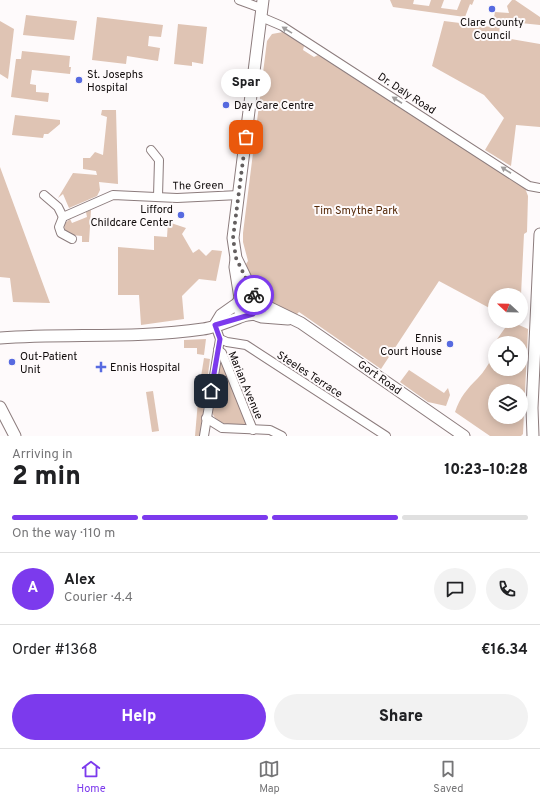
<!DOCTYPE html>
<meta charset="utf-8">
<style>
:root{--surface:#fff;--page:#f2f2f2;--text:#202124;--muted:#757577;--line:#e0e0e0;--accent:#7c3aed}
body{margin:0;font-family:Overpass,sans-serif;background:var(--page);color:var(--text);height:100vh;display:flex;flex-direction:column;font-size:15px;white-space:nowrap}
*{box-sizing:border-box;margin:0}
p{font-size:13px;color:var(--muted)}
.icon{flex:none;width:22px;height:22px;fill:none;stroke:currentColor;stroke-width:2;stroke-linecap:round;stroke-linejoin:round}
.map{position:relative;height:436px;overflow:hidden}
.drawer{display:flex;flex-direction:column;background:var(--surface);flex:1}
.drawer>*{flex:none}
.needle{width:26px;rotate:292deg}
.tools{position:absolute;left:488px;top:288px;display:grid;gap:8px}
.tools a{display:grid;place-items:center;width:40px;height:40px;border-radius:50%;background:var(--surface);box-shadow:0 2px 10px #0003;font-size:20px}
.pin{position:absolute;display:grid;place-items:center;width:34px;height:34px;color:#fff;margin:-17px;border-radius:8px;box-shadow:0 2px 6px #0006}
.courier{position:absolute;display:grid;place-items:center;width:40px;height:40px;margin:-20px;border:3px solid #7c3aed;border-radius:50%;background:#fff;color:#222;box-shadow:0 1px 5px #0007}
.bubble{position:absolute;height:28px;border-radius:14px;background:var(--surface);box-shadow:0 2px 10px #0003;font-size:13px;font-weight:800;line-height:28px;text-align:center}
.head em{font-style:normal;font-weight:800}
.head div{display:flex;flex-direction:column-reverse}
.head{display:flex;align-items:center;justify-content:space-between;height:68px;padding:0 12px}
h1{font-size:26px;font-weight:800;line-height:30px}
.bar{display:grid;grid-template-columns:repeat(4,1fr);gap:6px 4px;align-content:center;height:48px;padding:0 12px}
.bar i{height:5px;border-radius:3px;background:var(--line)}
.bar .selected{background:var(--accent)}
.bar p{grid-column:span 4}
.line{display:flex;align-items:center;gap:10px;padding:0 12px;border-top:1px solid var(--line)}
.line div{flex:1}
.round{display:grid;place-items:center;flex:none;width:42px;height:42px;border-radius:21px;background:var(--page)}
.primary-button{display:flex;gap:8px;margin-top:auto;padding:8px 12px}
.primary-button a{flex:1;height:46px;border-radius:24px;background:var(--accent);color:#fff;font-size:16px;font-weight:800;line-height:46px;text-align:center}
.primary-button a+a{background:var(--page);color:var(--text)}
.tab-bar{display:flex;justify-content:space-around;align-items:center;height:56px;border-top:1px solid var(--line);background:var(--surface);font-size:11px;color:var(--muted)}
.tab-bar a{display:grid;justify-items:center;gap:2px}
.tab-bar .selected{color:var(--accent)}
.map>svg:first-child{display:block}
</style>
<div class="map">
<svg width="540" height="436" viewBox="0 0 540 436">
<rect width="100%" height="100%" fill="#fefafb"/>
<g fill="#dfc4b4" fill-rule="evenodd">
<path d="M 390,0 L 414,0 L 413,4 L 429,6 L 431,0 L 444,0 L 441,8 L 457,10 L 461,0 L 474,0 L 472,5 L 470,4 L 465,17 L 393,7 Z"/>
<path d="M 512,0 L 515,0 L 540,17 L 540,25 L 500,21 L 499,37 L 540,44 L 540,127 L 516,125 L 511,166 L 485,150 L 504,118 L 484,95 L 432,66 L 444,21 L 492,27 L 495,12 L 509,13 L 507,6 Z"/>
<path d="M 26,15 L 77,21 L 74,40 L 23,35 Z"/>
<path d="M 97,17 L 163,25 L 161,37 L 149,36 L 148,46 L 160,48 L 158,61 L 127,56 L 126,64 L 92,60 Z"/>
<path d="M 0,21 L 14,29 L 8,79 L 0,74 Z"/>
<path d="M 178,24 L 207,27 L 203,64 L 192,62 L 192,66 L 174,64 Z"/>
<path d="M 283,32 L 304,46 L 303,50 L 314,57 L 318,55 L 525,188 L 528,196 L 527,232 L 524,234 L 521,295 L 495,295 L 495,311 L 439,281 L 381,369 L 299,312 L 296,315 L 268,304 L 254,285 L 246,264 L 248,261 L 243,242 L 243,233 L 267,41 L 272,34 Z"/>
<path d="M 22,51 L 70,56 L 69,67 L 71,67 L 70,74 L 32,70 L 30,84 L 36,85 L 36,92 L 49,93 L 48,102 L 11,97 L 16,59 L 21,59 Z"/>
<path d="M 102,110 L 116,110 L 118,184 L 99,182 L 100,190 L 97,196 L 69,208 L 63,194 L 58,198 L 73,173 L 97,175 L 96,171 L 83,169 L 83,158 L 90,158 L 95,152 L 103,155 L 107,117 L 101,115 Z"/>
<path d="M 15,115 L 60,120 L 60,124 L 48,134 L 44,134 L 43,138 L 12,135 Z"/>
<path d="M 0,167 L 50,303 L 13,302 L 10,278 L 0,277 Z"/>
<path d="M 91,210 L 89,242 L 82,242 L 82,236 L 71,235 L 65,231 L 64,224 L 70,219 L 72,223 L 87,217 L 86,212 Z"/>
<path d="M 168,222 L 186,228 L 182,234 L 193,253 L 199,249 L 206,256 L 212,250 L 222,251 L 216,281 L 199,279 L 182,296 L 184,319 L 141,325 L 139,295 L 118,295 L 118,247 L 154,250 L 154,236 L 167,237 Z"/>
<path d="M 514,321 L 519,321 L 519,325 L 528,329 L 523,434 L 521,436 L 490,436 L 455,412 C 460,397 467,389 478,378 C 484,372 488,364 493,357 L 491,351 L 495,346 L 495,369 L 521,369 L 521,343 L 495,342 L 505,328 ZM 495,391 L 521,391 L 521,417 L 495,417 Z"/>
<path d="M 206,339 L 204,355 L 197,354 L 197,348 L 184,348 L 184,340 Z"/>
<path d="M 220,356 L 246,423 L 246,425 C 229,425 214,426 210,406 Z"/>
<path d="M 204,358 L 210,359 L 200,436 L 195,436 L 199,389 Z"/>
<path d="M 409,370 L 444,393 L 448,388 L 450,395 L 446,406 L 428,402 L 400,382 Z"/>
<path d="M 153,391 L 159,431 L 152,432 L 146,392 Z"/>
</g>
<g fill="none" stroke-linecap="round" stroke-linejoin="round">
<g stroke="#8c7c7d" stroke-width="10">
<g id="street">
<path d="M 239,0 L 261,8"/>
<path d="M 261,17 L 282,26 L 529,186 L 540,188"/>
<path d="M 151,150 L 159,160 L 158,196"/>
<path d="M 44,195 L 58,207 L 63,217"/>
<path d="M 72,239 L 61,233 L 59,227 L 63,217 L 113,195 L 177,198 L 239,195"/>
<path d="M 220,339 L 227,342 L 246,345 L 386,436"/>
<path d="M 218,350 L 222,353 L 253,430"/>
<path d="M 206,418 L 222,428 L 270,430 L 282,436"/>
<path d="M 204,436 L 220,339 L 215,325"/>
</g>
</g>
<g stroke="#8c7c7d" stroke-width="13">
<g id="secondary">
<path d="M 236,259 L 235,267 L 240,298"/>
<circle cx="248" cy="305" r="10"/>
<path d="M 255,297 L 236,258 L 233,238 L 263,0"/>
<path d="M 258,302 L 301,323 L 464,436"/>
<path d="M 253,314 L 262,317 L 288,319"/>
<path d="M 215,325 L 221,315 L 238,303"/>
<path d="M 0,338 C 67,333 136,339 203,329 C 214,328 235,319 246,315"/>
<path d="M 0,407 L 15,436"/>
<path d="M 533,436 L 532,408 L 540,234"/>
</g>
</g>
<use href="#street" stroke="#fff" stroke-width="8"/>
<use href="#secondary" stroke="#fff" stroke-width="11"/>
</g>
<defs><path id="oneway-solid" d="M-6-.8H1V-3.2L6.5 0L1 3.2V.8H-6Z"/></defs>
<g fill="#9f9d9d">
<use href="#oneway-solid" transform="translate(287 30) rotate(-148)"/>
<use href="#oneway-solid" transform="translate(397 100) rotate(-147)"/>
<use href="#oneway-solid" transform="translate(506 170) rotate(-147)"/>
</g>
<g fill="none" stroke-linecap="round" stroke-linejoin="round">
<path stroke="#635f5f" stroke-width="4" stroke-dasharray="0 7.2" d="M 246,137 L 233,238 L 236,258 L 254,295"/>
<path stroke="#7c3aed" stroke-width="5" d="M 211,391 L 220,339 L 215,325 L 253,314 L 257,310 L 259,304 L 254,295"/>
</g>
<g fill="#576ae0" stroke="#fefafb" stroke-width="1.5">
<circle cx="492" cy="9" r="4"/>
<circle cx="79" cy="80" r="4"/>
<circle cx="226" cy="105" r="4"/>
<circle cx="181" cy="215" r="4"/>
<circle cx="450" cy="344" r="4"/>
<circle cx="12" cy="362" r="4"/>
<path d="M99 361h4v4h4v4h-4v4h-4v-4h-4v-4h4z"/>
</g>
<g text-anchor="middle" stroke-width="4" stroke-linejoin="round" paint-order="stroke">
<g font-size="11" fill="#100b0b" stroke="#fefafb" text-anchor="start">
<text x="492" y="26" text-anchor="middle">Clare County<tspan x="492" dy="13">Council</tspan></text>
<text x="87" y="78">St. Josephs<tspan x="87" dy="13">Hospital</tspan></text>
<text x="234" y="109">Day Care Centre</text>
<text x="173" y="213" text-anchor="end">Lifford<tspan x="173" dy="13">Childcare Center</tspan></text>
<text x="442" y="342" text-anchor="end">Ennis<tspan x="442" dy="13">Court House</tspan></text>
<text x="20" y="360">Out-Patient<tspan x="20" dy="13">Unit</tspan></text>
<text x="110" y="371">Ennis Hospital</text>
</g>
<g font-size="11" fill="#100b0b" stroke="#fefafb">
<text transform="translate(407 93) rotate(33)" y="4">Dr. Daly Road</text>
<text transform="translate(198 185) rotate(-1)" y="4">The Green</text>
<text transform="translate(310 374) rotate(33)" y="4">Steeles Terrace</text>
<text transform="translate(380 377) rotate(35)" y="4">Gort Road</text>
<text transform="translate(246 385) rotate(67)" y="4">Marian Avenue</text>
</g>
<g font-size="11" fill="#542807" stroke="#fefafb">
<text x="356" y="214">Tim Smythe Park</text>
</g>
</g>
</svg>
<div class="tools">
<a><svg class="needle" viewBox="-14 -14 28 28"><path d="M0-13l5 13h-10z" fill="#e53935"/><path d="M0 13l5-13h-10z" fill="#757577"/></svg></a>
<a><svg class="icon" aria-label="locate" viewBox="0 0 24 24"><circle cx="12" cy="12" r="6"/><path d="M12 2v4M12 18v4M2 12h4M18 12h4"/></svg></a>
<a><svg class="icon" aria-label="layers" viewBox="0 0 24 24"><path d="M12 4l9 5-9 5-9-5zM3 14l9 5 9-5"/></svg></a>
</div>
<div class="pin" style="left:246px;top:137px;background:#ea580c"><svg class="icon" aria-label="bag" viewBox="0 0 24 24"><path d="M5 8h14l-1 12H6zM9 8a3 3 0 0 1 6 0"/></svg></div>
<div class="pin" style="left:211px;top:391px;background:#1f2937"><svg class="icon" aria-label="home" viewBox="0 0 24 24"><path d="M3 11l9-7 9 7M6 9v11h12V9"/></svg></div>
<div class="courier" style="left:254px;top:295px"><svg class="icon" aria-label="bike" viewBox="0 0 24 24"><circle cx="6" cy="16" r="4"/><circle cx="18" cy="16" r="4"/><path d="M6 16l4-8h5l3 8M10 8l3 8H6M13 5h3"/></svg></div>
<div class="bubble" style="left:221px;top:69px;width:50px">Spar</div>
</div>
<section class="drawer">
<div class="head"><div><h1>2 min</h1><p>Arriving in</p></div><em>10:23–10:28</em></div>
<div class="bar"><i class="selected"></i><i class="selected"></i><i class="selected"></i><i></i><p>On the way · 110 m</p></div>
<div class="line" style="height:72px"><b class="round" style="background:var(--accent);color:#fff">A</b><div><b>Alex</b><p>Courier · 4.4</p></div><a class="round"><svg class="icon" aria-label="chat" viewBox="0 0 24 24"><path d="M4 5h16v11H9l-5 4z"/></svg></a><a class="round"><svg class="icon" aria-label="phone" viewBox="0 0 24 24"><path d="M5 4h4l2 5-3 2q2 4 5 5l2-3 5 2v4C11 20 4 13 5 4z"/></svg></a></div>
<div class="line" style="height:52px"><div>Order #1368</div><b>€16.34</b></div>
<div class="primary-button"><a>Help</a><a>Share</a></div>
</section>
<nav class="tab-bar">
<a class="selected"><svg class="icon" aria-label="home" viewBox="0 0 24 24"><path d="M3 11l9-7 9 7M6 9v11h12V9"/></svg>Home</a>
<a><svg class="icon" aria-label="map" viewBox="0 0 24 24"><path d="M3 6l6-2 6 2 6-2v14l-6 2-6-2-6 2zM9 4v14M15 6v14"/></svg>Map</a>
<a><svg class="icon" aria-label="saved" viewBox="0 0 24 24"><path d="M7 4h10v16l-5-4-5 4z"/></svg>Saved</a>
</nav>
